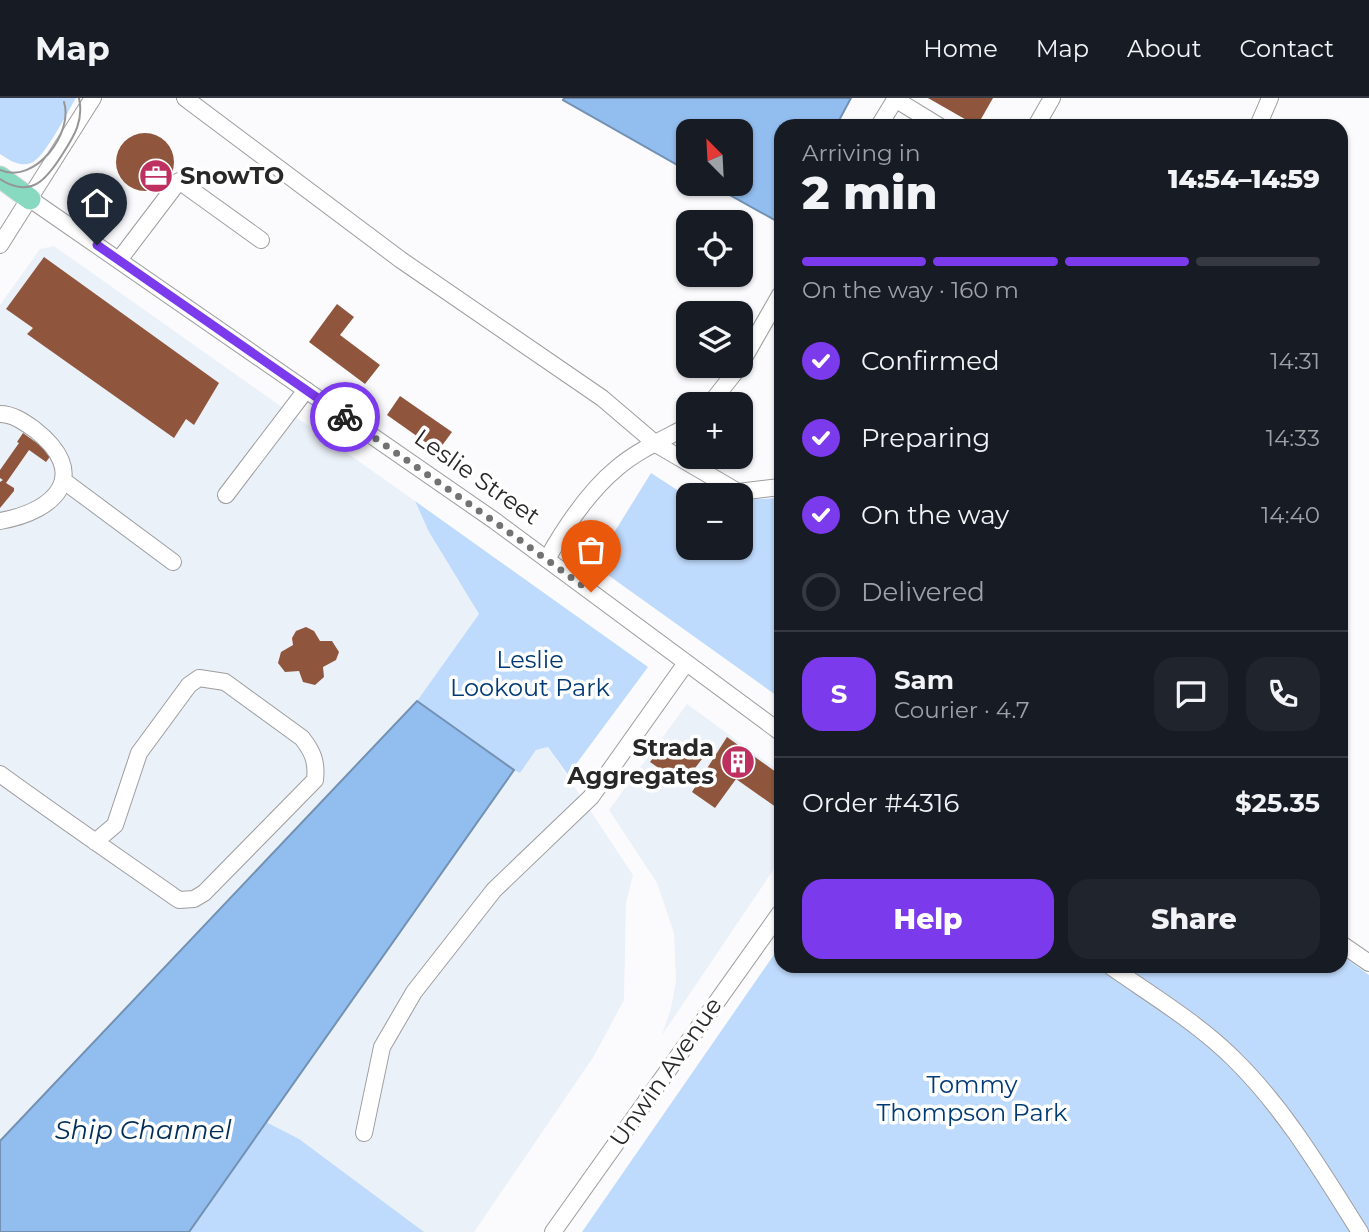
<!DOCTYPE html>
<meta charset="utf-8">
<style>
:root{--surface:#171b24;--page:#20242c;--text:#f1f3f6;--muted:#9ea1a6;--line:#363941;--accent:#7c3aed}
body{margin:0;font-family:Montserrat,sans-serif;background:var(--page);color:var(--text);height:100vh;display:flex;flex-direction:column;font-size:26px;white-space:nowrap}
*{box-sizing:border-box;margin:0}
p{font-size:23px;color:var(--muted)}
.icon{flex:none;width:38px;height:38px;fill:none;stroke:currentColor;stroke-width:2;stroke-linecap:round;stroke-linejoin:round}
.map{position:relative;flex:1;overflow:hidden}
.details{position:absolute;left:774px;top:21px;width:574px;height:854px;display:flex;flex-direction:column;background:var(--surface);border-radius:21px;box-shadow:0 2px 5px #0004}
.details>*{flex:none}
.needle{width:46px;rotate:336deg}
.fabs{position:absolute;left:676px;top:21px;display:grid;gap:14px}
.fabs a{display:grid;place-items:center;width:77px;height:77px;border-radius:14px;background:var(--surface);box-shadow:0 2px 5px #0004;font-size:35px}
.pin{position:absolute;display:grid;place-items:center;width:60px;height:60px;color:#fff;margin:-72px -30px;border-radius:50% 50% 50% 0;rotate:-45deg;box-shadow:0 0 7px #0007}
.pin .icon{rotate:45deg}
.courier{position:absolute;display:grid;place-items:center;width:70px;height:70px;margin:-35px;border:5px solid #7c3aed;border-radius:50%;background:#fff;color:#222;box-shadow:0 2px 9px #0007}
.summary em{font-style:normal;font-weight:800}
.summary div{display:flex;flex-direction:column-reverse}
.summary{display:flex;align-items:center;justify-content:space-between;height:119px;padding:0 28px}
h1{font-size:46px;font-weight:800;line-height:52px}
.bar{display:grid;grid-template-columns:repeat(4,1fr);gap:10px 7px;align-content:center;height:84px;padding:0 28px}
.bar i{height:9px;border-radius:5px;background:var(--line)}
.bar .current{background:var(--accent)}
.bar p{grid-column:span 4}
.line{display:flex;align-items:center;gap:18px;padding:0 28px;border-top:2px solid var(--line)}
.line div{flex:1}
.round{display:grid;place-items:center;flex:none;width:74px;height:74px;border-radius:21px;background:var(--page)}
ol{padding:0 28px;list-style:none}
li{display:flex;align-items:center;gap:21px;height:77px}
li p{margin-inline-start:auto}
li .icon{padding:7px;border-radius:50%;background:var(--accent);color:#fff;stroke-width:4}
li:last-child{color:var(--muted)}
li i{width:38px;height:38px;border:4px solid var(--line);border-radius:50%}
.cta{display:flex;gap:14px;margin-top:auto;padding:14px 28px}
.cta a{flex:1;height:80px;border-radius:21px;background:var(--accent);color:#fff;font-size:28px;font-weight:800;line-height:80px;text-align:center}
.cta a+a{background:var(--page);color:var(--text)}
header{display:flex;align-items:center;gap:42px;box-sizing:border-box;height:98px;padding:0 35px;background:var(--surface);border-bottom:2px solid var(--line)}
header strong{font-size:33px}
nav{display:flex;gap:38px;margin-inline-start:auto;font-size:24px}
.map>svg:first-child{display:block}
</style>
<header>
<strong>Map</strong>
<nav><a>Home</a><a>Map</a><a>About</a><a>Contact</a></nav>
</header>
<div class="map">
<svg width="1369" height="1134" viewBox="0 0 1369 1134">
<rect width="100%" height="100%" fill="#fbfbfd"/>
<g fill="#ebf1f8">
<path d="M 54,148 L 415,403 L 429,434 L 479,516 L 417,603 L 0,1043 L 0,207 L 40,151 Z"/>
<path d="M 687,606 L 780,674 L 780,762 L 662,937 L 671,910 L 676,883 L 674,835 L 657,785 L 609,712 Z"/>
<path d="M 548,649 L 633,777 L 626,805 L 624,902 L 594,958 L 474,1134 L 189,1134 L 514,672 L 520,675 L 536,652 Z"/>
</g>
<g fill="#bedafc">
<path d="M 0,0 L 76,0 C 68,13 44,61 31,65 C 19,69 9,62 0,56 Z"/>
<path d="M 651,375 L 688,399 L 688,450 L 740,450 L 740,402 L 780,400 L 780,600 L 594,467 Z"/>
<path d="M 415,403 L 648,569 L 568,677 L 548,649 L 536,652 L 520,675 L 514,672 L 417,603 L 479,516 L 429,434 Z"/>
<path d="M 780,848 L 780,868 L 1340,868 L 1341,857 L 1369,877 L 1369,1134 L 582,1134 Z"/>
<path d="M 266,1024 L 299,1041 L 424,1134 L 189,1134 Z"/>
</g>
<g fill="#92beef" stroke="#7291b3" stroke-width="2">
<path d="M 564,0 L 851,0 L 836,28 L 780,28 L 780,125 L 710,86 L 740,86 L 740,33 L 688,33 L 688,73 L 563,2 Z"/>
<path d="M 417,603 L 514,672 L 189,1134 L 0,1134 L 0,1043 Z"/>
</g>
<g fill="#8f563d">
<path d="M 928,0 L 993,0 L 977,28 Z"/>
<circle cx="145" cy="64" r="29"/>
<path d="M 92,83 L 109,96 L 97,111 L 80,99 Z"/>
<path d="M 44,159 L 219,285 L 194,327 L 186,321 L 174,340 L 27,236 L 33,230 L 6,211 Z"/>
<path d="M 337,206 L 354,219 L 340,237 L 380,267 L 365,286 L 309,244 Z"/>
<path d="M 400,298 L 452,334 L 438,353 L 387,317 Z"/>
<path d="M 23,335 L 52,356 L 46,364 L 29,352 L 6,385 L 14,390 L 14,393 L 0,410 L 0,384 L 3,382 L 0,380 L 0,372 L 19,345 L 17,344 Z"/>
<path d="M 306,529 L 314,533 L 320,543 L 332,543 L 339,554 L 336,562 L 323,569 L 324,579 L 315,587 L 303,584 L 299,573 L 285,574 L 278,565 L 281,554 L 293,547 L 292,540 L 296,533 Z"/>
<path d="M 727,639 L 780,677 L 780,712 L 736,681 L 715,710 L 692,694 Z"/>
<path d="M 677,642 L 702,661 L 692,674 L 685,669 L 676,682 L 650,664 L 660,651 L 667,656 Z"/>
</g>
<g fill="none" stroke-linecap="round" stroke-linejoin="round">
<g stroke="#9d9d9f" stroke-width="18">
<g id="minor">
<path d="M 185,0 L 401,162 L 602,300 L 656,346 L 738,394 L 780,389"/>
<path d="M 895,1 L 939,28"/>
<path d="M 879,28 L 896,0"/>
<path d="M 1036,28 L 1052,0"/>
<path d="M 1258,28 L 1270,0"/>
<path d="M 30,101 L 495,423 L 780,634"/>
<path d="M 0,147 L 93,0"/>
<path d="M 119,162 L 179,83 L 261,142"/>
<path d="M 740,267 L 780,197"/>
<path d="M 710,306 L 740,268"/>
<path d="M 0,316 C 13,316 24,324 34,331 C 91,375 58,413 0,423"/>
<path d="M 64,383 L 173,464"/>
<path d="M 226,397 L 306,292"/>
<path d="M 547,461 C 565,429 588,394 617,370 C 638,352 664,341 688,328"/>
<path d="M 0,676 C 59,719 119,760 179,802 L 194,801 L 204,795 L 315,682 C 317,664 313,654 302,640 L 225,584 L 199,580 L 189,587 L 139,655 L 115,727 L 95,744"/>
<path d="M 1340,845 L 1369,865"/>
<path d="M 1110,868 C 1151,897 1198,925 1234,961 C 1285,1011 1322,1074 1360,1134"/>
<path d="M 364,1035 L 382,949 L 414,894 L 494,792 L 591,699 L 686,565"/>
<path d="M 553,1134 L 780,815"/>
</g>
</g>
<g stroke="#d8d8d8" stroke-width="23">
<path id="major" d="M 0,79 L 30,101"/>
</g>
<use href="#minor" stroke="#fff" stroke-width="16"/>
<use href="#major" stroke="#87d9bf" stroke-width="21"/>
<g stroke="#969697" stroke-width="2">
<path d="M 0,72 C 35,87 74,35 64,4"/>
<path d="M 0,81 C 31,101 46,82 62,57 C 74,38 84,23 79,0"/>
</g>
</g>
<g fill="none" stroke-linecap="round" stroke-linejoin="round">
<path stroke="#727273" stroke-width="7" stroke-dasharray="0 12.6" d="M 345,319 L 495,424 L 591,494"/>
<path stroke="#7c3aed" stroke-width="9" d="M 97,147 L 345,319"/>
</g>
<defs>
<g id="office-disc" transform="scale(1.75)"><circle r="9.5" fill="#bd305f" stroke="#fff"/><path d="M-6-3h4V-5.5h4V-3h4V5H-6ZM-1-4.5V-3h2v-1.5ZM-6 0V1H6V0Z" fill="#fff"/></g>
<g id="building-disc" transform="scale(1.75)"><circle r="9.5" fill="#bd305f" stroke="#fff"/><path d="M-4-6H4V6H1V3H-1V6H-4ZM-2.5-4.3h1.7v1.8h-1.7ZM.8-4.3h1.7v1.8H.8ZM-2.5-1h1.7V.8h-1.7ZM.8-1h1.7V.8H.8Z" fill="#fff"/></g>
</defs>
<g fill-rule="evenodd">
<use href="#office-disc" x="156" y="78"/>
<use href="#building-disc" x="738" y="664"/>
</g>
<g text-anchor="middle" stroke-width="7" stroke-linejoin="round" paint-order="stroke">
<g font-size="24" font-weight="bold" fill="#282828" stroke="#fff" text-anchor="start">
<text x="180" y="86">SnowTO</text>
<text x="714" y="658" text-anchor="end">Strada<tspan x="714" dy="28">Aggregates</tspan></text>
</g>
<g font-size="24" fill="#282828" stroke="#fff">
<text transform="translate(477 379) rotate(35)" y="8">Leslie Street</text>
<text transform="translate(666 974) rotate(-55)" y="8">Unwin Avenue</text>
</g>
<g font-size="24" fill="#003a75" stroke="#fff">
<text x="530" y="570">Leslie<tspan x="530" dy="28">Lookout Park</tspan></text>
<text x="972" y="995">Tommy<tspan x="972" dy="28">Thompson Park</tspan></text>
</g>
<g font-size="26" font-style="italic" fill="#002e5a" stroke="#fff">
<text x="143" y="1041">Ship Channel</text>
</g>
</g>
</svg>
<div class="fabs">
<a><svg class="needle" viewBox="-14 -14 28 28"><path d="M0-13l5 13h-10z" fill="#e53935"/><path d="M0 13l5-13h-10z" fill="#9ea1a6"/></svg></a>
<a><svg class="icon" aria-label="locate" viewBox="0 0 24 24"><circle cx="12" cy="12" r="6"/><path d="M12 2v4M12 18v4M2 12h4M18 12h4"/></svg></a>
<a><svg class="icon" aria-label="layers" viewBox="0 0 24 24"><path d="M12 4l9 5-9 5-9-5zM3 14l9 5 9-5"/></svg></a>
<a>+</a>
<a>−</a>
</div>
<div class="pin" style="left:591px;top:494px;background:#ea580c"><svg class="icon" aria-label="bag" viewBox="0 0 24 24"><path d="M5 8h14l-1 12H6zM9 8a3 3 0 0 1 6 0"/></svg></div>
<div class="pin" style="left:97px;top:147px;background:#1f2937"><svg class="icon" aria-label="home" viewBox="0 0 24 24"><path d="M3 11l9-7 9 7M6 9v11h12V9"/></svg></div>
<div class="courier" style="left:345px;top:319px"><svg class="icon" aria-label="bike" viewBox="0 0 24 24"><circle cx="6" cy="16" r="4"/><circle cx="18" cy="16" r="4"/><path d="M6 16l4-8h5l3 8M10 8l3 8H6M13 5h3"/></svg></div>
<section class="details">
<div class="summary"><div><h1>2 min</h1><p>Arriving in</p></div><em>14:54–14:59</em></div>
<div class="bar"><i class="current"></i><i class="current"></i><i class="current"></i><i></i><p>On the way · 160 m</p></div>
<ol>
<li><svg class="icon" aria-label="check" viewBox="0 0 24 24"><path d="M5 12l5 5 9-10"/></svg>Confirmed<p>14:31</p></li>
<li><svg class="icon" aria-label="check" viewBox="0 0 24 24"><path d="M5 12l5 5 9-10"/></svg>Preparing<p>14:33</p></li>
<li><svg class="icon" aria-label="check" viewBox="0 0 24 24"><path d="M5 12l5 5 9-10"/></svg>On the way<p>14:40</p></li>
<li><i></i>Delivered</li>
</ol>
<div class="line" style="height:126px"><b class="round" style="background:var(--accent);color:#fff">S</b><div><b>Sam</b><p>Courier · 4.7</p></div><a class="round"><svg class="icon" aria-label="chat" viewBox="0 0 24 24"><path d="M4 5h16v11H9l-5 4z"/></svg></a><a class="round"><svg class="icon" aria-label="phone" viewBox="0 0 24 24"><path d="M5 4h4l2 5-3 2q2 4 5 5l2-3 5 2v4C11 20 4 13 5 4z"/></svg></a></div>
<div class="line" style="height:91px"><div>Order #4316</div><b>$25.35</b></div>
<div class="cta"><a>Help</a><a>Share</a></div>
</section>
</div>
